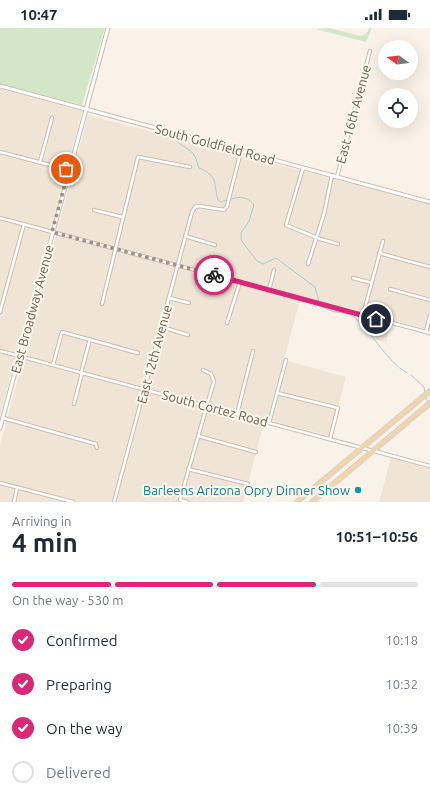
<!DOCTYPE html>
<meta charset="utf-8">
<style>
:root{--surface:#fff;--page:#f6f6f7;--text:#1f2937;--muted:#747a83;--line:#e0e1e3;--accent:#db2777}
body{margin:0;font-family:Ubuntu,sans-serif;background:var(--page);color:var(--text);height:100vh;display:flex;flex-direction:column;font-size:15px;white-space:nowrap}
*{box-sizing:border-box;margin:0}
p{font-size:13px;color:var(--muted)}
.icon{flex:none;width:22px;height:22px;fill:none;stroke:currentColor;stroke-width:2;stroke-linecap:round;stroke-linejoin:round}
.map{position:relative;height:474px;overflow:hidden}
.drawer{display:flex;flex-direction:column;background:var(--surface);flex:1}
.drawer>*{flex:none}
.needle{width:26px;rotate:285deg}
.fabs{position:absolute;left:378px;top:12px;display:grid;gap:8px}
.fabs a{display:grid;place-items:center;width:40px;height:40px;border-radius:50%;background:var(--surface);box-shadow:0 4px 16px #0002;font-size:20px}
.pin{position:absolute;display:grid;place-items:center;width:34px;height:34px;color:#fff;margin:-17px;border:2px solid #fff;border-radius:50%;box-shadow:0 1px 4px #0007}
.courier{position:absolute;display:grid;place-items:center;width:40px;height:40px;margin:-20px;border:3px solid #db2777;border-radius:50%;background:#fff;color:#222;box-shadow:0 1px 5px #0007}
.summary em{font-style:normal;font-weight:600}
.summary div{display:flex;flex-direction:column-reverse}
.summary{display:flex;align-items:center;justify-content:space-between;height:68px;padding:0 12px}
h1{font-size:26px;font-weight:600;line-height:30px}
.bar{display:grid;grid-template-columns:repeat(4,1fr);gap:6px 4px;align-content:center;height:48px;padding:0 12px}
.bar i{height:5px;border-radius:3px;background:var(--line)}
.bar .current{background:var(--accent)}
.bar p{grid-column:span 4}
ol{padding:0 12px;list-style:none}
li{display:flex;align-items:center;gap:12px;height:44px}
li p{margin-inline-start:auto}
li .icon{padding:4px;border-radius:50%;background:var(--accent);color:#fff;stroke-width:4}
li:last-child{color:var(--muted)}
li i{width:22px;height:22px;border:2px solid var(--line);border-radius:50%}
.status{display:flex;justify-content:space-between;align-items:center;height:28px;padding:0 20px;background:var(--surface);direction:ltr}
.status svg{height:11px;fill:currentColor}
.map>svg:first-child{display:block}
</style>
<div class="status"><b>10:47</b><svg viewBox="0 0 49 12"><path d="M0 12V9h3v3zM5 12V6h3v6zM10 12V3h3v9zM15 12V0h3v12zM26 1h20v11H26zM47 4h2v5h-2z"/></svg></div>
<div class="map">
<svg width="430" height="474" viewBox="0 0 430 474">
<rect width="100%" height="100%" fill="#faf2e8"/>
<g fill="#f0e4d7">
<path d="M 0,61 L 82,83 L 0,388 Z"/>
<path d="M 88,87 L 430,176 L 430,302 L 391,292 L 386,314 L 377,312 L 371,303 L 363,296 L 366,285 L 301,268 L 284,332 L 346,349 L 330,408 L 265,391 L 243,474 L 0,474 L 0,417 Z"/>
<path d="M 391,430 L 430,441 L 430,474 L 379,474 Z"/>
</g>
<g fill="#d4e6c8">
<path d="M 0,0 L 105,0 L 82,77 L 0,56 Z"/>
<path d="M 329,0 L 361,8 L 367,5 L 369,0 L 372,0 L 366,14 L 316,1 Z"/>
</g>
<g fill="none" stroke-linecap="round" stroke-linejoin="round">
<g stroke="#a6cbd1" stroke-width="1">
<path d="M 176,112 C 181,119 190,120 194,127 C 197,131 197,136 199,140 C 219,149 213,154 218,172 L 221,174 C 233,170 245,165 254,177 L 249,193 L 241,205 L 241,212 L 257,233 L 263,236 L 276,230 L 315,259 L 319,274"/>
<path d="M 322,278 C 331,287 345,282 354,289 C 374,306 385,332 407,345"/>
<path d="M 411,347 L 424,359 L 425,365"/>
<path d="M 425,368 L 428,374"/>
</g>
<g stroke="#cabbaf" stroke-width="4.5">
<g id="minor">
<path d="M 0,124 L 69,142"/>
<path d="M 40,134 L 52,90"/>
<path d="M 303,140 L 286,197 L 320,211 L 338,216"/>
<path d="M 337,149 L 370,23"/>
<path d="M 94,182 L 122,189"/>
<path d="M 0,190 L 430,305"/>
<path d="M 185,208 L 215,217"/>
<path d="M 379,225 L 430,239"/>
<path d="M 308,236 L 324,186 L 332,147"/>
<path d="M 353,250 L 372,255"/>
<path d="M 390,261 L 430,272"/>
<path d="M 269,262 L 274,242"/>
<path d="M 169,270 L 189,275"/>
<path d="M 102,276 L 138,129 L 190,139"/>
<path d="M 0,284 L 24,196"/>
<path d="M 363,287 L 383,213"/>
<path d="M 227,295 L 240,254"/>
<path d="M 162,299 L 188,307"/>
<path d="M 426,304 L 430,288"/>
<path d="M 0,323 L 430,438"/>
<path d="M 53,337 L 62,304 L 138,325"/>
<path d="M 81,345 L 90,311"/>
<path d="M 277,365 L 338,380 L 330,411"/>
<path d="M 74,376 L 82,345"/>
<path d="M 237,386 L 253,323"/>
<path d="M 3,390 L 96,416 L 97,420"/>
<path d="M 269,395 L 286,332"/>
<path d="M 198,408 L 256,424"/>
<path d="M 188,441 L 248,456"/>
<path d="M 0,455 L 73,474"/>
<path d="M 14,474 L 17,460"/>
<path d="M 114,474 L 192,184 L 195,179 L 199,178 L 224,182 L 227,178 L 241,123"/>
<path d="M 187,474 L 180,472 L 214,353 L 211,346 L 203,342"/>
</g>
</g>
<g stroke="#ccbbad" stroke-width="5">
<g id="secondary">
<path d="M 0,58 L 430,174"/>
<path d="M 0,400 L 108,0"/>
</g>
</g>
<g stroke="#d7d1ce" stroke-width="6">
<g id="primary">
<path d="M 297,474 L 430,363"/>
<path d="M 312,474 L 430,375"/>
</g>
</g>
<use href="#minor" stroke="#fff" stroke-width="2.5"/>
<use href="#secondary" stroke="#fff" stroke-width="3"/>
<use href="#primary" stroke="#f0d5a8" stroke-width="4"/>
</g>
<g fill="none" stroke-linecap="round" stroke-linejoin="round">
<path stroke="#a09085" stroke-width="4" stroke-dasharray="0 7.2" d="M 66,141 L 69,142 L 52,204 L 214,247"/>
<path stroke="#db2777" stroke-width="5" d="M 214,247 L 376,291"/>
</g>
<circle fill="#0f9aa8" stroke="#fdf7ed" stroke-width="1.5" cx="358" cy="462" r="4"/>
<g text-anchor="middle" stroke-width="4" stroke-linejoin="round" paint-order="stroke">
<g font-size="13" fill="#705b4f" stroke="#fdf7ed">
<text transform="translate(353 86) rotate(-75)" y="5">East 16th Avenue</text>
<text transform="translate(215 116) rotate(15)" y="5">South Goldfield Road</text>
<text transform="translate(32 281) rotate(-75)" y="5">East Broadway Avenue</text>
<text transform="translate(154 326) rotate(-75)" y="5">East 12th Avenue</text>
<text transform="translate(215 380) rotate(15)" y="5">South Cortez Road</text>
</g>
<g font-size="13" fill="#0d838f" stroke="#fdf7ed" text-anchor="end">
<text x="350" y="467">Barleens Arizona Opry Dinner Show</text>
</g>
</g>
</svg>
<div class="fabs">
<a><svg class="needle" viewBox="-14 -14 28 28"><path d="M0-13l5 13h-10z" fill="#e53935"/><path d="M0 13l5-13h-10z" fill="#747a83"/></svg></a>
<a><svg class="icon" aria-label="locate" viewBox="0 0 24 24"><circle cx="12" cy="12" r="6"/><path d="M12 2v4M12 18v4M2 12h4M18 12h4"/></svg></a>
</div>
<div class="pin" style="left:66px;top:141px;background:#ea580c"><svg class="icon" aria-label="bag" viewBox="0 0 24 24"><path d="M5 8h14l-1 12H6zM9 8a3 3 0 0 1 6 0"/></svg></div>
<div class="pin" style="left:376px;top:291px;background:#1f2937"><svg class="icon" aria-label="home" viewBox="0 0 24 24"><path d="M3 11l9-7 9 7M6 9v11h12V9"/></svg></div>
<div class="courier" style="left:214px;top:247px"><svg class="icon" aria-label="bike" viewBox="0 0 24 24"><circle cx="6" cy="16" r="4"/><circle cx="18" cy="16" r="4"/><path d="M6 16l4-8h5l3 8M10 8l3 8H6M13 5h3"/></svg></div>
</div>
<section class="drawer">
<div class="summary"><div><h1>4 min</h1><p>Arriving in</p></div><em>10:51–10:56</em></div>
<div class="bar"><i class="current"></i><i class="current"></i><i class="current"></i><i></i><p>On the way · 530 m</p></div>
<ol>
<li><svg class="icon" aria-label="check" viewBox="0 0 24 24"><path d="M5 12l5 5 9-10"/></svg>Confirmed<p>10:18</p></li>
<li><svg class="icon" aria-label="check" viewBox="0 0 24 24"><path d="M5 12l5 5 9-10"/></svg>Preparing<p>10:32</p></li>
<li><svg class="icon" aria-label="check" viewBox="0 0 24 24"><path d="M5 12l5 5 9-10"/></svg>On the way<p>10:39</p></li>
<li><i></i>Delivered</li>
</ol>
</section>
